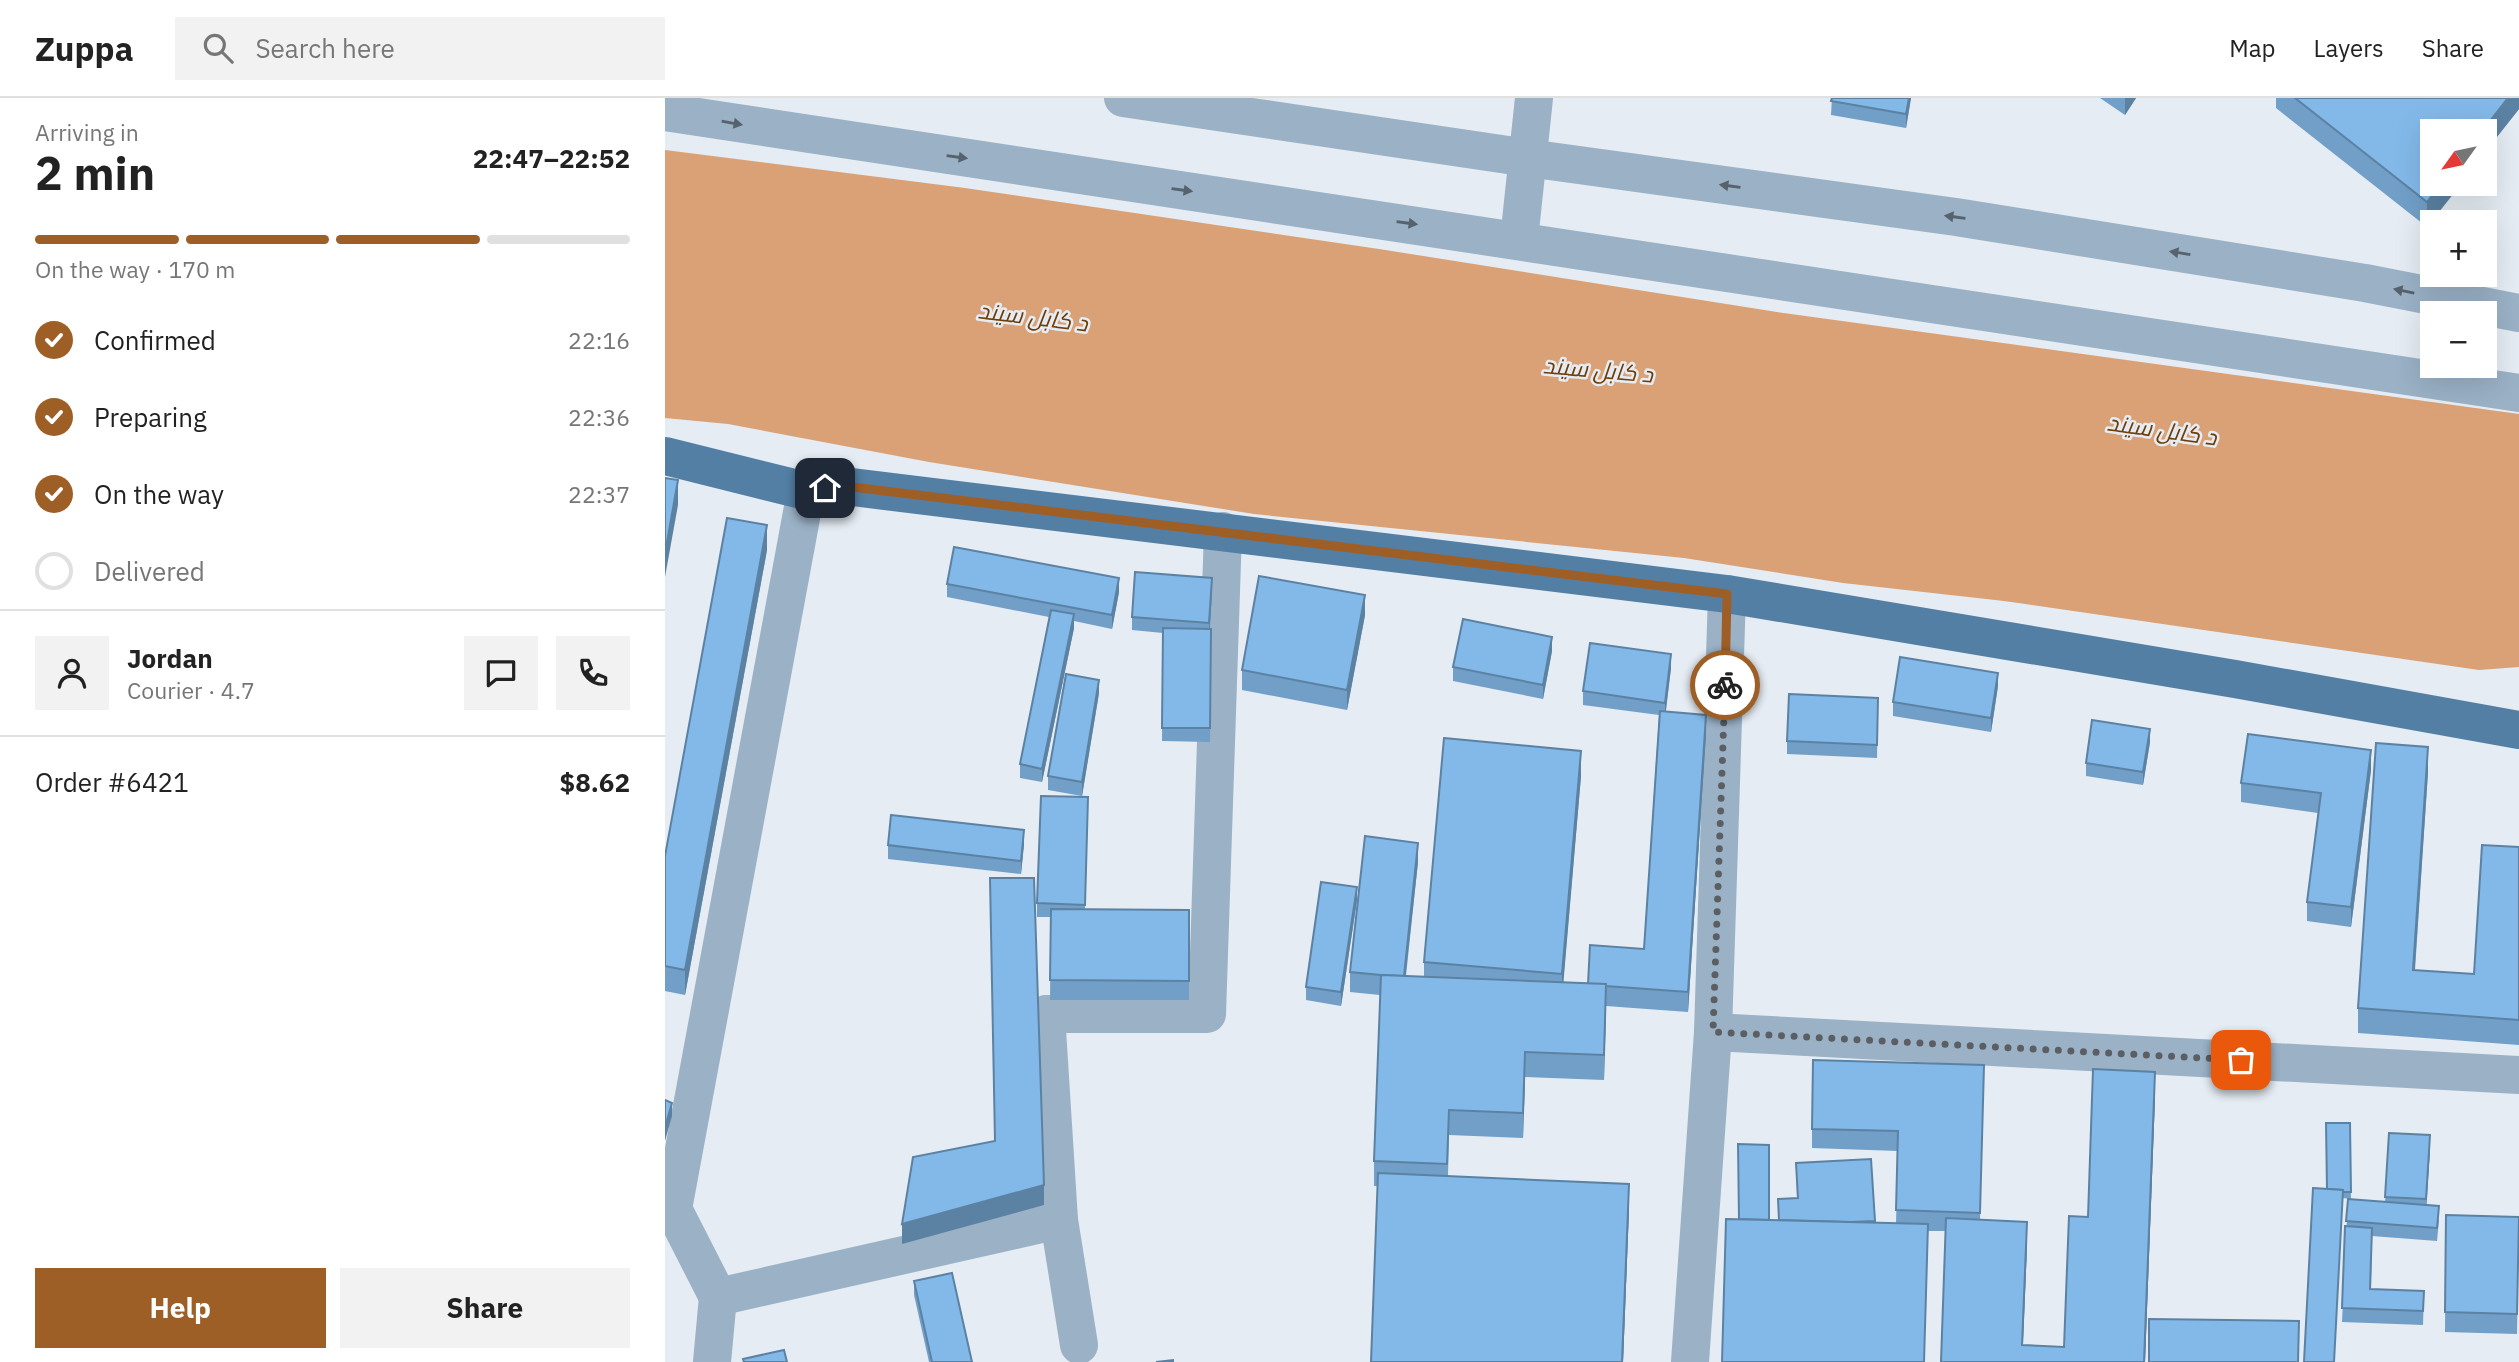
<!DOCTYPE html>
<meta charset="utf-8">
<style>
:root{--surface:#fff;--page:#f2f2f2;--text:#222;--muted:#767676;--line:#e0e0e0;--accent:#9e5f27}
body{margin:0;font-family:"IBM Plex Sans",Cairo,sans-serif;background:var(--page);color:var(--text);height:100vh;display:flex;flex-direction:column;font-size:26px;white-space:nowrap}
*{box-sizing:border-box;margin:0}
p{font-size:23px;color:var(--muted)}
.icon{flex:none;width:38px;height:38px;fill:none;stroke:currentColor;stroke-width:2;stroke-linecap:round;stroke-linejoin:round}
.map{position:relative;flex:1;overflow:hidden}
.details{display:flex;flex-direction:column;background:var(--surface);width:665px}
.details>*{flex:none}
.needle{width:46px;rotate:237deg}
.tools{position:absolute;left:1755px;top:21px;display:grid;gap:14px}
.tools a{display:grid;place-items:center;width:77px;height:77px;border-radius:0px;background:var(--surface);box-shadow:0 7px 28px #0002;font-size:35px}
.pin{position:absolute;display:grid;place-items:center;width:60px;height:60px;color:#fff;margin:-30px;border-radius:14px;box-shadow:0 4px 10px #0006}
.courier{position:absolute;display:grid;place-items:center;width:70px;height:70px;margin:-35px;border:5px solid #9e5f27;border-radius:50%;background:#fff;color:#222;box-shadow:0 2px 9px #0007}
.overview em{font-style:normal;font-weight:700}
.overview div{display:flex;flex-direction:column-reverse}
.overview{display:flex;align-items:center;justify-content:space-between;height:119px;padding:0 35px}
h1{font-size:46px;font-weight:700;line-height:52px}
.bar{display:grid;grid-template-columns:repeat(4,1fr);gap:10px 7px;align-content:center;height:84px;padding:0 35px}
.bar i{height:9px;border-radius:5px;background:var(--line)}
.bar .selected{background:var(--accent)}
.bar p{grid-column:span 4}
.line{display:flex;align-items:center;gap:18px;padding:0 35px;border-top:2px solid var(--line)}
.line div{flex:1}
.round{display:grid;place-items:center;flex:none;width:74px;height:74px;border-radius:0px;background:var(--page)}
ol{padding:0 35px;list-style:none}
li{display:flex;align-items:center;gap:21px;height:77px}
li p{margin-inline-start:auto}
li .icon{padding:7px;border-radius:50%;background:var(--accent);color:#fff;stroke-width:4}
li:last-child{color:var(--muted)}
li i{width:38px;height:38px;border:4px solid var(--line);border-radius:50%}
.button{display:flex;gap:14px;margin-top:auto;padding:14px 35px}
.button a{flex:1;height:80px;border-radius:0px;background:var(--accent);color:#fff;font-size:28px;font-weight:700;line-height:80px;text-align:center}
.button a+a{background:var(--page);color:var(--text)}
header{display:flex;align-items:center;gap:42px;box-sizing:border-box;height:98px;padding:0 35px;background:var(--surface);border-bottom:2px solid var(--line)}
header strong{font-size:33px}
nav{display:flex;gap:38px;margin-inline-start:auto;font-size:24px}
.search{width:490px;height:63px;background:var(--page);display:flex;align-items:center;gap:18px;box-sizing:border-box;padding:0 24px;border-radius:0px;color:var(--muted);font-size:26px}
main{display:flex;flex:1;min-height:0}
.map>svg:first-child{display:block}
</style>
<header>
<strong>Zuppa</strong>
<div class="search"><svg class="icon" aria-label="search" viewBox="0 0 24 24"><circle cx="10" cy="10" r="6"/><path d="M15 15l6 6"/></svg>Search here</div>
<nav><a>Map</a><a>Layers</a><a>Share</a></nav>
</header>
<main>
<section class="details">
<div class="overview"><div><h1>2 min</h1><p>Arriving in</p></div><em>22:47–22:52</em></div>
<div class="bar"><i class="selected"></i><i class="selected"></i><i class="selected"></i><i></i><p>On the way · 170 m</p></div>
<ol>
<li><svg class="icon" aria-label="check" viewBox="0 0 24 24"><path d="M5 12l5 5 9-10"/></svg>Confirmed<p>22:16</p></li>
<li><svg class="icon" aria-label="check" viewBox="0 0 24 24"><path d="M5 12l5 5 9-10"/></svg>Preparing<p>22:36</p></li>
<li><svg class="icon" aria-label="check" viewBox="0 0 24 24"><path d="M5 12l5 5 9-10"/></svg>On the way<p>22:37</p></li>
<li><i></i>Delivered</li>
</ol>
<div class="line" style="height:126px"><a class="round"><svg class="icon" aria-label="person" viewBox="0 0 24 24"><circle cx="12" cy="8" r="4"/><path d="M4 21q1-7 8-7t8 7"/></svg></a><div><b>Jordan</b><p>Courier · 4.7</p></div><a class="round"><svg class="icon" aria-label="chat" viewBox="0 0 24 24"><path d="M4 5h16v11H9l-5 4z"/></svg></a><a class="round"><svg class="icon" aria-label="phone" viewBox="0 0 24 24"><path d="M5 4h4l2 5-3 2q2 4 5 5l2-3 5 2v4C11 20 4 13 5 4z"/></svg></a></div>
<div class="line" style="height:91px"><div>Order #6421</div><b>$8.62</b></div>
<div class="button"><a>Help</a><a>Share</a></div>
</section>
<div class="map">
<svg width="1854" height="1264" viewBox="0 0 1854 1264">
<rect width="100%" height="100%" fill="#e5ecf3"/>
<path fill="#d9a175" d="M 0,52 L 300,90 L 714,151 L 1112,214 L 1854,316 L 1854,569 L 1814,572 L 1339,503 L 1178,485 L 1019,460 L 589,416 L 264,364 L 63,326 L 0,320 Z"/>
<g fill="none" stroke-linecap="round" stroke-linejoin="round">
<g stroke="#9ab1c6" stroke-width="38">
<path d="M 458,0 L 863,60 L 1291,119 L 1700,185 L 1854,215"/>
<path d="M 0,14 L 1854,295"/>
<path d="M 854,142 L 869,0"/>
<path d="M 1048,934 L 1854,977"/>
<path d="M 53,1199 L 8,1111 L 141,393"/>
<path d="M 414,1247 L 394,1122 L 381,916 L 542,916 L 558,433"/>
<path d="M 47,1264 L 53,1199 L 394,1122"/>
<path d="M 1025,1264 L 1048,934 L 1062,496"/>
</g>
<path stroke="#537fa5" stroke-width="38" d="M 0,358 L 141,393 L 179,388 L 1062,496 L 1570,581 L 1854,632"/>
</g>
<g fill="#719fc8">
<path d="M 1167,0 L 1246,0 L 1241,30 L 1166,17 Z"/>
<path d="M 1435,0 L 1471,0 L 1460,17 Z"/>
<path d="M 1611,0 L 1854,0 L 1854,11 L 1820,54 L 1820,33 L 1768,86 L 1796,86 L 1762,129 L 1611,10 Z"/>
<path d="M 102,452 L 20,897 L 0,893 L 0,758 Z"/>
<path d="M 282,486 L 454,494 L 447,531 L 409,523 L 409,530 L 377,684 L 355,680 L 355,666 L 384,519 L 282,499 Z"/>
<path d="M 547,494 L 545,531 L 546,531 L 545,644 L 497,643 L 498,535 L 467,532 L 467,519 Z"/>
<path d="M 700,517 L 682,612 L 577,592 L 577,572 Z"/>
<path d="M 887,553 L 878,601 L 788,583 L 788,569 Z"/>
<path d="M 1006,570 L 1001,613 L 1041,636 L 1023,914 L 941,908 L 939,982 L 860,979 L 858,1040 L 784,1037 L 783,1078 L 964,1111 L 958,1264 L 706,1264 L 713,1088 L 709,1088 L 709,1063 L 715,897 L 685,894 L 685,874 L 753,764 L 741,878 L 759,879 L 759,864 L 916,678 L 898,885 L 923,886 L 979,851 L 994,617 L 918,607 L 918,593 Z"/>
<path d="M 1333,588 L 1326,634 L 1228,618 L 1228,604 Z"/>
<path d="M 434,595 L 417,698 L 383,692 L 383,678 Z"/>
<path d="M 1213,614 L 1212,660 L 1122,656 L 1122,643 Z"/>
<path d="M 1485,644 L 1478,687 L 1421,678 L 1421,665 Z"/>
<path d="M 1706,672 L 1686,829 L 1642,823 L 1642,804 L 1653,715 L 1576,704 L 1576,685 Z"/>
<path d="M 1763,674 L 1750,872 L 1809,876 L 1854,749 L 1854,947 L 1693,935 L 1693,910 Z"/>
<path d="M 423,699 L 420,811 L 524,812 L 524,902 L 385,902 L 386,819 L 372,819 L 372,805 Z"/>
<path d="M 359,746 L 356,776 L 223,761 L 223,747 Z"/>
<path d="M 692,802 L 676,908 L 641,902 L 641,889 Z"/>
<path d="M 1319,967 L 1315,1122 L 1362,1148 L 1358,1247 L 1399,1249 L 1423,1119 L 1490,999 L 1480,1264 L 1276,1264 L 1281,1133 L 1263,1133 L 1263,1151 L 1104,1122 L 1114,1122 L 1113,1101 L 1132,1100 L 1131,1065 L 1206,1061 L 1210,1125 L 1231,1125 L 1233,1053 L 1147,1050 L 1147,1031 Z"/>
<path d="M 1685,1025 L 1686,1101 L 1678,1100 L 1662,1091 Z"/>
<path d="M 1724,1035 L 1765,1051 L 1761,1107 L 1774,1122 L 1772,1143 L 1707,1138 L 1706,1191 L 1759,1193 L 1758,1227 L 1677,1224 L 1683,1101 L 1720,1104 Z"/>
<path d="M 1781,1117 L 1854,1119 L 1852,1236 L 1780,1234 Z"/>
<path d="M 249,1183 L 307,1264 L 264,1264 L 249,1197 Z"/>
</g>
<g fill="#5c82a3">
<path d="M 1244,0 L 1246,0 L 1241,30 L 1241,16 Z"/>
<path d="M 1460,0 L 1471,0 L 1460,17 Z"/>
<path d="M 1843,0 L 1854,0 L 1854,11 L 1820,54 L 1820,33 L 1817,33 Z"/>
<path d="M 1776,86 L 1796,86 L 1762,129 L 1762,104 Z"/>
<path d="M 13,382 L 13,407 L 0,479 L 0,455 Z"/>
<path d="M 102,427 L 102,452 L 20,897 L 20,872 Z"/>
<path d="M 454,480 L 454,494 L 447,531 L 447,517 Z"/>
<path d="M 547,480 L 547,494 L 544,538 L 544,525 Z"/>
<path d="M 700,497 L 700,517 L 682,612 L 682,592 Z"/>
<path d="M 409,516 L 409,530 L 377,684 L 377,671 Z"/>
<path d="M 887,539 L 887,553 L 878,601 L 878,587 Z"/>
<path d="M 1006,556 L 1006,570 L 1000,618 L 1000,605 Z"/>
<path d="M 1333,575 L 1333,588 L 1326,634 L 1326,620 Z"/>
<path d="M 434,582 L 434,595 L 417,698 L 417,684 Z"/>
<path d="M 1041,617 L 1041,636 L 1023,914 L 1023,894 Z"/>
<path d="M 1485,631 L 1485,644 L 1478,687 L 1478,674 Z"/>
<path d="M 1763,649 L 1763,674 L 1748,896 L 1748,872 Z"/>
<path d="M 1706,652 L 1706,672 L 1686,829 L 1686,809 Z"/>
<path d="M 916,653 L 916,678 L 897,901 L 897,876 Z"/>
<path d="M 359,732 L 359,746 L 356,776 L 356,763 Z"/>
<path d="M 753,745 L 753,764 L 738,899 L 738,880 Z"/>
<path d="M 692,789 L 692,802 L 676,908 L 676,894 Z"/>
<path d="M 941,886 L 941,911 L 939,982 L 939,957 Z"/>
<path d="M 860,954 L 860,979 L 858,1040 L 858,1015 Z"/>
<path d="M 1490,974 L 1490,999 L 1480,1264 L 1479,1264 Z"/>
<path d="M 7,1005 L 7,1018 L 0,1043 L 0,1029 Z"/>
<path d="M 1765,1037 L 1765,1051 L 1761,1115 L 1761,1101 Z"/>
<path d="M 964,1086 L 964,1111 L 958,1264 L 957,1264 Z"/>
<path d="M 379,1087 L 379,1107 L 237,1146 L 237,1126 Z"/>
<path d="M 1362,1124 L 1362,1148 L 1357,1264 L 1357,1247 Z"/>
</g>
<g fill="#83b9e9" stroke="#5c82a3" stroke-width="2">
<path d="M 1167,0 L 1244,0 L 1241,16 L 1166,3 Z"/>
<path d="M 1630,0 L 1843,0 L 1817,33 L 1768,33 L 1768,86 L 1776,86 L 1762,104 Z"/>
<path d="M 0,380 L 13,382 L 0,455 Z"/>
<path d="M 62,420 L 102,427 L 20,872 L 0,868 L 0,758 Z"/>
<path d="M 289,449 L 454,480 L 447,517 L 282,486 Z"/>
<path d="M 470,474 L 547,480 L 544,525 L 467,519 Z"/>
<path d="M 594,478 L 700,497 L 682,592 L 577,572 Z"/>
<path d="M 386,512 L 409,516 L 377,671 L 355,666 Z"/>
<path d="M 798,521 L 887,539 L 878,587 L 788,569 Z"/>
<path d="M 498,530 L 546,531 L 545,630 L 497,630 Z"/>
<path d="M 925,545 L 1006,556 L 1000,605 L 918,593 Z"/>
<path d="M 1235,559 L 1333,575 L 1326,620 L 1228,604 Z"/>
<path d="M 401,576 L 434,582 L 417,684 L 383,678 Z"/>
<path d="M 1124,596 L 1213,600 L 1212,647 L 1122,643 Z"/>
<path d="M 995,613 L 1041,617 L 1023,894 L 941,888 L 941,886 L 923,886 L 925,847 L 979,851 Z"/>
<path d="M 1427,622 L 1485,631 L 1478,674 L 1421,665 Z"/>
<path d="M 1583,636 L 1706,652 L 1686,809 L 1642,804 L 1656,695 L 1576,685 Z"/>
<path d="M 779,640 L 916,653 L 897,876 L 759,864 Z"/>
<path d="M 1711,645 L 1763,649 L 1748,872 L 1809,876 L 1817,747 L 1854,749 L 1854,922 L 1693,910 Z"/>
<path d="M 376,698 L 423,699 L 420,807 L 372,805 Z"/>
<path d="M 226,717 L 359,732 L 356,763 L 223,747 Z"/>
<path d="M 700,738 L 753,745 L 739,878 L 716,877 L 685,874 Z"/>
<path d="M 325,780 L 369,780 L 379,1087 L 237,1126 L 248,1059 L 330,1043 Z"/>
<path d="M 656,784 L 692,789 L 676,894 L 641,889 Z"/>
<path d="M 386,811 L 524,812 L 524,883 L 385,882 Z"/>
<path d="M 716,877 L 941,886 L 939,957 L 860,954 L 858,1015 L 784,1012 L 782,1066 L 709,1063 Z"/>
<path d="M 1148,962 L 1319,967 L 1315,1115 L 1231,1112 L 1233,1033 L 1147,1031 Z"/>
<path d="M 1428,971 L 1490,974 L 1479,1264 L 1276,1264 L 1281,1120 L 1362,1124 L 1357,1247 L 1399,1249 L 1404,1118 L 1423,1119 Z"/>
<path d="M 0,1002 L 7,1005 L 0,1029 Z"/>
<path d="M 1661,1025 L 1685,1025 L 1686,1094 L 1678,1094 L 1678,1092 L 1662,1091 Z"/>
<path d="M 1724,1035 L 1765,1037 L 1761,1101 L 1720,1099 Z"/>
<path d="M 1073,1046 L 1104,1047 L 1104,1122 L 1074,1121 Z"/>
<path d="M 1206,1061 L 1210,1123 L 1185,1124 L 1114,1122 L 1113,1101 L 1133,1100 L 1131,1065 Z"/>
<path d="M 713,1075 L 964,1086 L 957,1264 L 706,1264 Z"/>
<path d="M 1648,1090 L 1678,1092 L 1669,1264 L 1639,1264 Z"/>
<path d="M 1683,1101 L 1774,1108 L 1772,1130 L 1681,1123 Z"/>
<path d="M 1781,1117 L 1854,1119 L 1852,1216 L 1780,1214 Z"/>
<path d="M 1061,1121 L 1263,1126 L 1259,1264 L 1057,1264 Z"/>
<path d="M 1680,1128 L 1707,1130 L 1705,1191 L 1759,1193 L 1758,1213 L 1677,1210 Z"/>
<path d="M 287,1175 L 307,1264 L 267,1264 L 249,1183 Z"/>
<path d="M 1484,1221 L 1634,1223 L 1633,1264 L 1484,1264 Z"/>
<path d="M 119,1252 L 122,1264 L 79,1264 L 78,1261 Z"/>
<path d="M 508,1262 L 508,1264 L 491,1264 Z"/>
</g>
<defs><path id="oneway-solid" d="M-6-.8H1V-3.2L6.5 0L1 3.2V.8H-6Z" transform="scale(1.75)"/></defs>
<g fill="#56626e">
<use href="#oneway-solid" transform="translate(67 25) rotate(10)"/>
<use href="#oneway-solid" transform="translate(292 59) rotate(8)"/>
<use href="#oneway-solid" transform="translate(1065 88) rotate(-172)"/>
<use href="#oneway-solid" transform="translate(517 92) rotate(8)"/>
<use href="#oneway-solid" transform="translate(1290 119) rotate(-172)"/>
<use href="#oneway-solid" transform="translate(742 125) rotate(8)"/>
<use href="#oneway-solid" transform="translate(1515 155) rotate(-171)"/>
<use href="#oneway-solid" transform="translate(1739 193) rotate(-169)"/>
</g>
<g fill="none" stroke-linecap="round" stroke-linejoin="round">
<path stroke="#5b5f63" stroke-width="7" stroke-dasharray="0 12.6" d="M 1060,587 L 1048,934 L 1576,962"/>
<path stroke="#9e5f27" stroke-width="9" d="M 160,390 L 179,388 L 1062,496 L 1060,587"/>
</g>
<g text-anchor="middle" stroke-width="5" stroke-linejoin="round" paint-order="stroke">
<g font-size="23" font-style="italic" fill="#713d06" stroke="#e5ecf3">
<text transform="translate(368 219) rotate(7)" y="8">د کابل سيند</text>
<text transform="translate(933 272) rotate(5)" y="8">د کابل سيند</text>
<text transform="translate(1497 332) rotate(8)" y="8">د کابل سيند</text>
</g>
</g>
</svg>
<div class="tools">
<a><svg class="needle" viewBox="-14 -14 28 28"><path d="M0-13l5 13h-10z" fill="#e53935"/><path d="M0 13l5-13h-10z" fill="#767676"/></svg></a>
<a>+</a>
<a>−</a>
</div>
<div class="pin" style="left:1576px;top:962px;background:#ea580c"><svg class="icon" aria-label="bag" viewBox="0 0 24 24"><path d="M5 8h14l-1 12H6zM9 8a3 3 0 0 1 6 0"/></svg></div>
<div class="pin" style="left:160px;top:390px;background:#1f2937"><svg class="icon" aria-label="home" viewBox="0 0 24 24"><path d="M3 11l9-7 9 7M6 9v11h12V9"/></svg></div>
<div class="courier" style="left:1060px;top:587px"><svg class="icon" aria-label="bike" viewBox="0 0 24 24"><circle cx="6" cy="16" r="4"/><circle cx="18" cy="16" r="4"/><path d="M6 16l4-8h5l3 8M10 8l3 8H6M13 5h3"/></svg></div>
</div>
</main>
